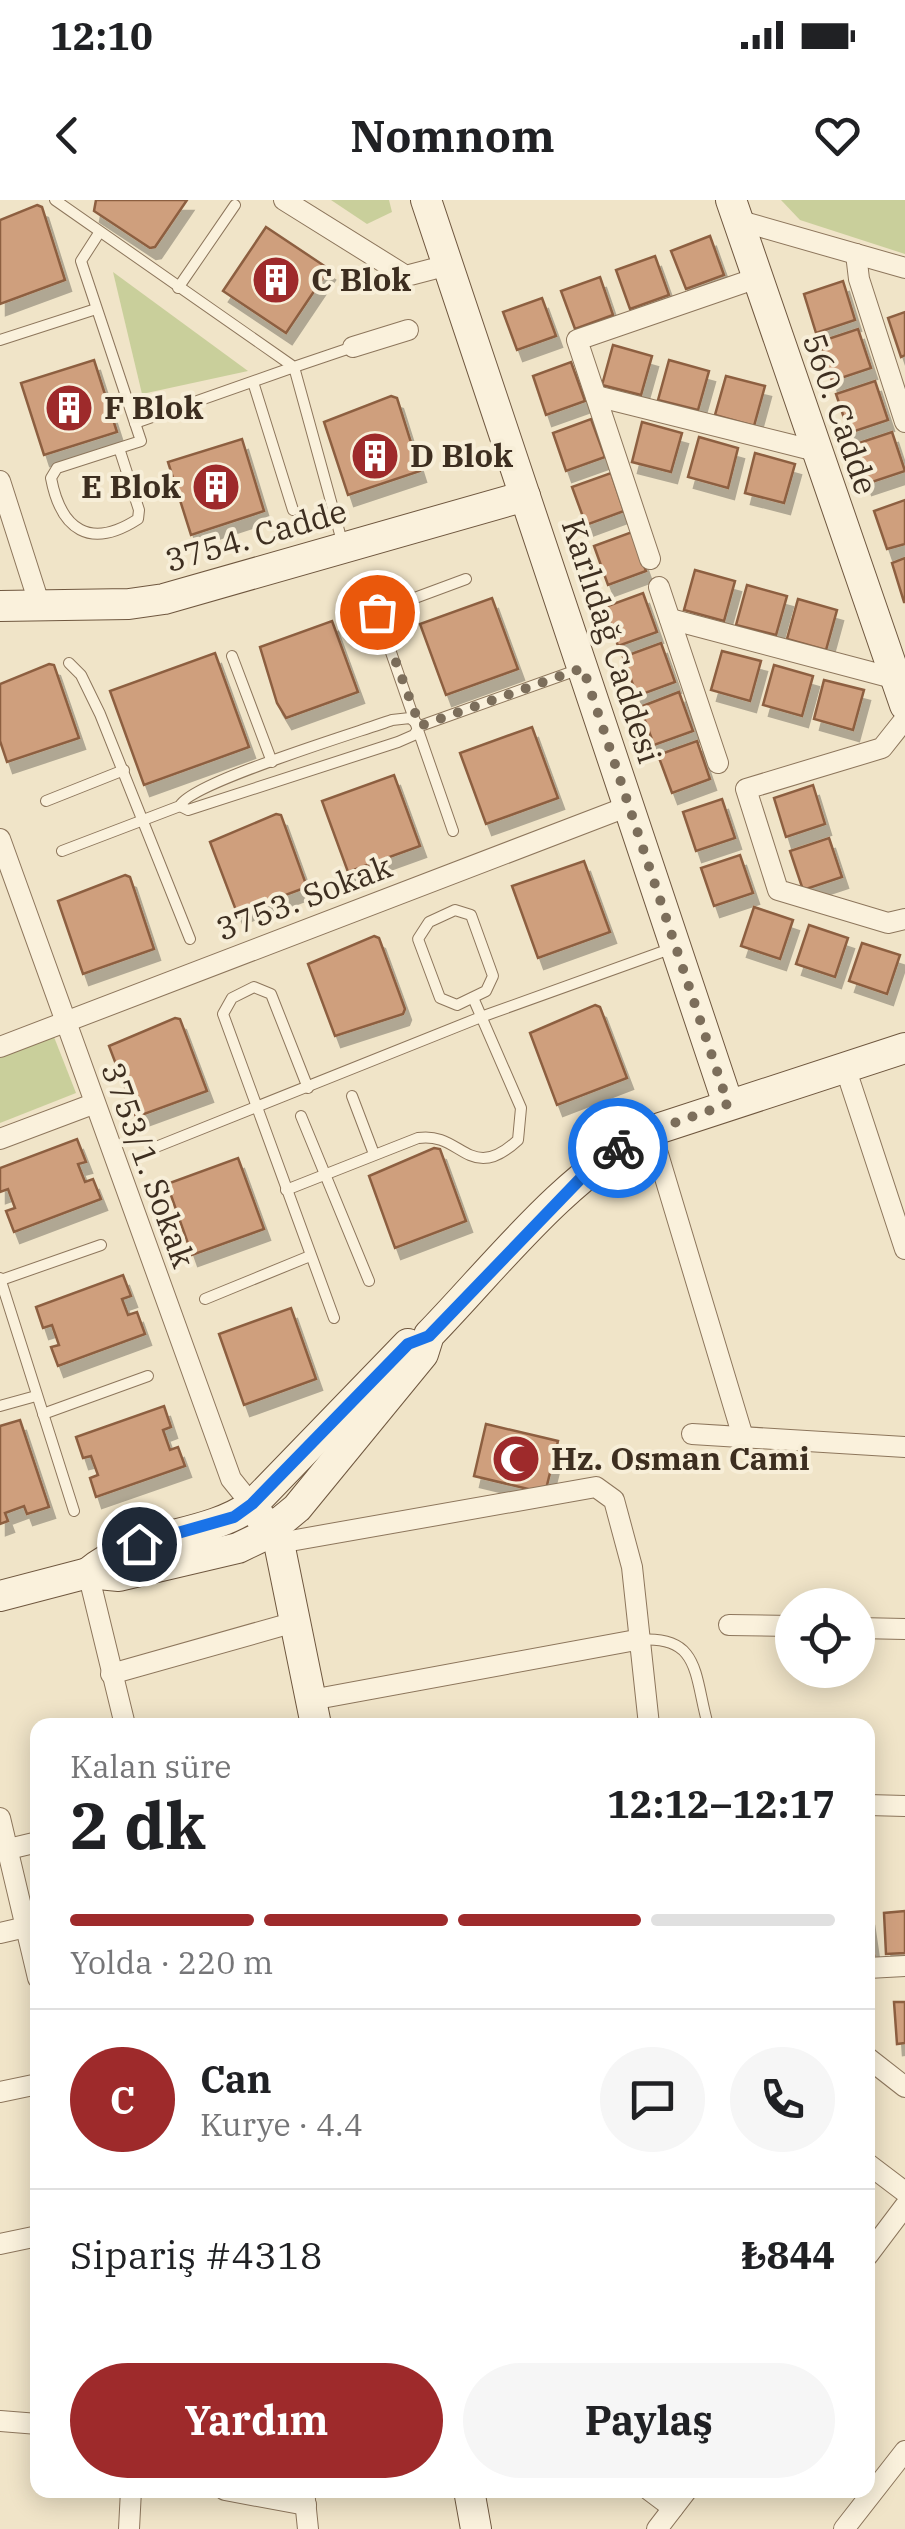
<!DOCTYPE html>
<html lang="tr">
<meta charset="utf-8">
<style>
:root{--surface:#fff;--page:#f6f6f6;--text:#202124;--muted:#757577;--line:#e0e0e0;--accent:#9e2a2b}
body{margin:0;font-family:"IBM Plex Serif",serif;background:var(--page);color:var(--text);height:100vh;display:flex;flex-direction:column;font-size:38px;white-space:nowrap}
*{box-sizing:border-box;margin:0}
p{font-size:32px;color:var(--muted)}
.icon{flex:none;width:55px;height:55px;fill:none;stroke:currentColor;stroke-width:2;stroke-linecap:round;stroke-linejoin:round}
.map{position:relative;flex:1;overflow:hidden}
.details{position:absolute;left:30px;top:1518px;width:845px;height:780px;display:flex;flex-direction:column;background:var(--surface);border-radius:20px;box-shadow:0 5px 25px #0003}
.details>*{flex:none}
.buttons{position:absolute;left:775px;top:1388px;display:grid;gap:20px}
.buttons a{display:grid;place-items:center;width:100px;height:100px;border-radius:50%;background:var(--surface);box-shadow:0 5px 25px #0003;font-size:50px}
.pin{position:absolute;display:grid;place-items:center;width:85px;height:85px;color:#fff;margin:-42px;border:5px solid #fff;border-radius:50%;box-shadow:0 2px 10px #0007}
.courier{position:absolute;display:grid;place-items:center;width:100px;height:100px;margin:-50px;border:8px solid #1a73e8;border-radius:50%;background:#fff;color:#222;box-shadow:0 2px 12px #0007}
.summary em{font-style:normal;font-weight:800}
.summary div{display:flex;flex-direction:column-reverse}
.summary{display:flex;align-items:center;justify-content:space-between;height:170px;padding:0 40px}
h1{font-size:65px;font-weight:800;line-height:75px}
.bar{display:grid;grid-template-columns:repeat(4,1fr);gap:15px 10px;align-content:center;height:120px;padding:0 40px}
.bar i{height:12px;border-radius:8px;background:var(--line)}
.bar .active{background:var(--accent)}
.bar p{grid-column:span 4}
.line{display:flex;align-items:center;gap:25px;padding:0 40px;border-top:2px solid var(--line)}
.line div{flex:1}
.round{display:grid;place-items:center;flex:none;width:105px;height:105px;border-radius:52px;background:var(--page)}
.cta{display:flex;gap:20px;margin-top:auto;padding:20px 40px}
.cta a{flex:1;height:115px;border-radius:60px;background:var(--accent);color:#fff;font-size:40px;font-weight:800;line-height:115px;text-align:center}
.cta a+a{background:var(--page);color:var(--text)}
.status{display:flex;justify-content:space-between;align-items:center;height:70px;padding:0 50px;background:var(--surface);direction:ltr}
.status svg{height:28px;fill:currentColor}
header{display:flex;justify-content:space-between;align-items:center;height:130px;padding:0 40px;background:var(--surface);font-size:45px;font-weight:800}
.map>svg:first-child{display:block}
</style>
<div class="status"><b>12:10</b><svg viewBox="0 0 49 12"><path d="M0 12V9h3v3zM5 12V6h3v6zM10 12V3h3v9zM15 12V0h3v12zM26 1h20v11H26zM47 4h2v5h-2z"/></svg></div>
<header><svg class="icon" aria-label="back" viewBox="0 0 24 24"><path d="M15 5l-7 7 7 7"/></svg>Nomnom<svg class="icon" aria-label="heart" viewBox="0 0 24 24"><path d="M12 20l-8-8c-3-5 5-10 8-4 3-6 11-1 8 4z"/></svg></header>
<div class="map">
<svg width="905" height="2329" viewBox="0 0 905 2329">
<defs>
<filter id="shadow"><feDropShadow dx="6" dy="11" stdDeviation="0" flood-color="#0004"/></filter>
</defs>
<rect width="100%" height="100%" fill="#f0e4c8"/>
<g fill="#c9cf9b">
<path d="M 331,0 L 389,0 L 392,12 L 367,24 Z"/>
<path d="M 781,0 L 905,0 L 905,54 L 800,20 Z"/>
<path d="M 113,72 L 248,171 L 142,194 Z"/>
<path d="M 54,837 L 76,893 L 0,923 L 0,858 Z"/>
</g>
<g fill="#cf9f7d" stroke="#8d5f41" stroke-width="2.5" filter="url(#shadow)">
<path d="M 96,0 L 187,0 L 155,47 L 150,48 L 94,11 Z"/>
<path d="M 37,5 L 42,7 L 65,80 L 0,104 L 0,20 Z"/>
<path d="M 266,27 L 329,69 L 286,133 L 223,91 Z"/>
<path d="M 710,36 L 724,75 L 686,89 L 671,51 Z"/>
<path d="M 655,56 L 669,95 L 630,109 L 616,70 Z"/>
<path d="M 600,77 L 613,115 L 575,129 L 561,91 Z"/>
<path d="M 843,81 L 855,120 L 816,133 L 804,94 Z"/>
<path d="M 542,98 L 556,136 L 517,150 L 503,112 Z"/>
<path d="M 905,112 L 905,155 L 901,157 L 888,118 Z"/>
<path d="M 858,129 L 871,168 L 832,181 L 819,142 Z"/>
<path d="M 613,145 L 652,156 L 641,195 L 602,185 Z"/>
<path d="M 94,160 L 117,232 L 44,255 L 21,183 Z"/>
<path d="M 669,160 L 709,171 L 698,210 L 658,200 Z"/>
<path d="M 571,162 L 585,201 L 546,215 L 533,176 Z"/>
<path d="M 726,176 L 765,186 L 754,226 L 715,215 Z"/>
<path d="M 875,181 L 888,220 L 849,233 L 836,194 Z"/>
<path d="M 391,196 L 397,198 L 420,271 L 348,295 L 324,222 Z"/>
<path d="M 591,219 L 605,257 L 566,271 L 553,233 Z"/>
<path d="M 642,222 L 682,233 L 671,272 L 632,262 Z"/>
<path d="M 892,232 L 905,271 L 866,284 L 853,245 Z"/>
<path d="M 699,237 L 738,248 L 728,288 L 688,277 Z"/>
<path d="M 242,239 L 264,311 L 191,335 L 168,262 Z"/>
<path d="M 755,253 L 795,264 L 784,303 L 745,293 Z"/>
<path d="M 611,273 L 624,311 L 586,325 L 572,287 Z"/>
<path d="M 905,300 L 905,344 L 887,349 L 874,311 Z"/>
<path d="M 632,332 L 646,371 L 608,385 L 594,346 Z"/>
<path d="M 905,358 L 905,402 L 904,402 L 892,363 Z"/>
<path d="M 695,370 L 735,381 L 724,421 L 684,410 Z"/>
<path d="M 747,385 L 787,396 L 776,435 L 736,425 Z"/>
<path d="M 643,393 L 657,432 L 618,446 L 605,407 Z"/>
<path d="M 492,398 L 518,469 L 446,495 L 420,424 Z"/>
<path d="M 798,399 L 837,410 L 826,450 L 787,439 Z"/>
<path d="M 332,421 L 358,492 L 286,518 L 277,503 L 260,447 Z"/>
<path d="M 661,443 L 675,482 L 637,496 L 623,457 Z"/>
<path d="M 722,451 L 761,461 L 750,501 L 711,490 Z"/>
<path d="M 215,453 L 249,547 L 144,585 L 110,491 Z"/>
<path d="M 49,464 L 54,465 L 79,538 L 7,562 L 0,541 L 0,484 Z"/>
<path d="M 774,465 L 813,476 L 802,516 L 763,505 Z"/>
<path d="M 824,480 L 864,490 L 853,530 L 814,519 Z"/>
<path d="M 679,492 L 693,531 L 654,545 L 640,507 Z"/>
<path d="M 532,527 L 558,598 L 486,624 L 460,553 Z"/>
<path d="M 697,541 L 710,579 L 672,593 L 658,555 Z"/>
<path d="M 394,575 L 420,646 L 348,672 L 322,601 Z"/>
<path d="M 813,585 L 825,624 L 786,637 L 774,598 Z"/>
<path d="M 722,599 L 735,638 L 696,651 L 683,612 Z"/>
<path d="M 276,614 L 281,615 L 307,687 L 237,713 L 210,642 Z"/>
<path d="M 829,638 L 842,677 L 803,690 L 790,651 Z"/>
<path d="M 740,655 L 753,693 L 714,706 L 701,668 Z"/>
<path d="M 584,661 L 610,732 L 538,758 L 512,686 Z"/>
<path d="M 125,675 L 130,677 L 154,749 L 83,774 L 58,701 Z"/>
<path d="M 754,707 L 793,720 L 780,759 L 741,746 Z"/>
<path d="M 809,725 L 848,738 L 835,777 L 796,764 Z"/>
<path d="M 374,736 L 379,738 L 405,809 L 403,814 L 335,836 L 308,764 Z"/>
<path d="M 862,743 L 900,755 L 887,794 L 849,781 Z"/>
<path d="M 595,805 L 600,807 L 627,878 L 557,905 L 530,833 Z"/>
<path d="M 175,818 L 180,819 L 207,891 L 136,917 L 109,846 Z"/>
<path d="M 77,939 L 86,962 L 78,964 L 85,982 L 93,979 L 101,999 L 14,1032 L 6,1011 L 15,1008 L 8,989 L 0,992 L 0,968 Z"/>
<path d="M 434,948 L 440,949 L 466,1021 L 395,1048 L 369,976 Z"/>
<path d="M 238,958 L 264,1029 L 192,1055 L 167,984 Z"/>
<path d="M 123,1075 L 131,1096 L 122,1099 L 128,1115 L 137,1112 L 145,1134 L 58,1166 L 51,1147 L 59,1145 L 52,1125 L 43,1128 L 36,1107 Z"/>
<path d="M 291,1108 L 316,1179 L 244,1205 L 219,1134 Z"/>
<path d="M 164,1206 L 171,1227 L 163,1230 L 170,1250 L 178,1247 L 185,1266 L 96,1297 L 90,1278 L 98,1275 L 91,1256 L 83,1258 L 76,1237 Z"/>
<path d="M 20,1220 L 49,1307 L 27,1314 L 24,1306 L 5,1313 L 8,1321 L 0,1324 L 0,1226 Z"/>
<path d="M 486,1224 L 558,1241 L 545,1293 L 474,1276 Z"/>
<path d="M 905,1711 L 905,1753 L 886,1754 L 884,1713 Z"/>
<path d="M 868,1714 L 874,1755 L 868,1756 Z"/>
<path d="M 894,1802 L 905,1802 L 905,1843 L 897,1844 Z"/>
</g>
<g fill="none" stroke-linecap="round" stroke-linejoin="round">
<g stroke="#8d765c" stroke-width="12">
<g id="lane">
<path d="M 55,0 L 294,167 L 353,147"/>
<path d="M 99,33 L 81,61 L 141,241 L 119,248 L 139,310 L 138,319 C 90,350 61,330 51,278 L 57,268 L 119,248"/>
<path d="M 178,88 L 235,5"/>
<path d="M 0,140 L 96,109"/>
<path d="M 253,182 L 293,310"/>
<path d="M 135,223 L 294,167 L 343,345"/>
<path d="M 232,456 L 272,562"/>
<path d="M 69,463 L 81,475 L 100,514 L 190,739"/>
<path d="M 46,601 L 124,570"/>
<path d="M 180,606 L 188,610 L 398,542 L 414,535 L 420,526 L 577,470"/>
<path d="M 453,631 L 377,412 L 466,379"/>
<path d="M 62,651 L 180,606 C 189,583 359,532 392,520 L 410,518 L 420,526"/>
<path d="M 455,710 L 471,715 L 493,776 L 486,791 L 457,805 L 440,798 L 418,739 L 429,722 Z"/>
<path d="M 308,888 L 271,794 L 254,787 L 232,798 L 223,814 L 334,1118"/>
<path d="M 352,896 L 374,954"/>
<path d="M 301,916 L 369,1081"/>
<path d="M 151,949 L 481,817 L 670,749"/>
<path d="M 286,990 L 418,938 C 462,931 469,985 518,940 L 521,908 L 474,800"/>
<path d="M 0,1078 L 74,1311"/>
<path d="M 1,1080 L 101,1045"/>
<path d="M 205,1099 L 310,1056"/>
<path d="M 0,1206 L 36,1196"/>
<path d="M 43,1214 L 148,1176"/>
<path d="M 639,1440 C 701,1435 694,1476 708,1525"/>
</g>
</g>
<g stroke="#8d765c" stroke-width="22">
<g id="street">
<path d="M 284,0 L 406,76 L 448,65"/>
<path d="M 737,20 L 905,68"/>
<path d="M 856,54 L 859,79 L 905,222"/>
<path d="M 353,147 L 408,130"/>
<path d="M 596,196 L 816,251"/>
<path d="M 0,281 L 40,406"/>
<path d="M 650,359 L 577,140 L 757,78"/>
<path d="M 659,387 L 718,563"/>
<path d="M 670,419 L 893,478"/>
<path d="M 905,519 L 882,548 L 746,589 L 778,690 L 888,723 L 905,719"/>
<path d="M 0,639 L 231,1279 L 252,1305"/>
<path d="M 0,847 L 629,606"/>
<path d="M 845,867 L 905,1049"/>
<path d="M 651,931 L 743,1237"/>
<path d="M 0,939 L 93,904"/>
<path d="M 692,1234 L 905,1247"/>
<path d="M 279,1343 L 596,1287 L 614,1300 L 632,1367 L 649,1525"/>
<path d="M 88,1373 L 125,1525"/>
<path d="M 729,1425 L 792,1426"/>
<path d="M 858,1428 L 905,1429"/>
<path d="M 111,1474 L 295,1422"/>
<path d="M 311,1500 L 636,1440"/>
<path d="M 868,1605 L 905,1606"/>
<path d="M 0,1618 L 38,1778"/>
<path d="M 0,1651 L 38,1642"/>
<path d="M 0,1733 L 26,1727"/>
<path d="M 868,1768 L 905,1766"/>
<path d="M 868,1858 L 905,1887"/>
<path d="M 0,1892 L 38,1884"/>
<path d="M 868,1964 L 905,1992"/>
<path d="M 0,2044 L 38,2036"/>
<path d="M 868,2055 L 905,2006"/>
<path d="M 0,2221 L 38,2224"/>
<path d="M 225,2290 L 306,2305"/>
<path d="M 304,2290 L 308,2329"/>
<path d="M 649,2290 L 673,2308"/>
<path d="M 129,2329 L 131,2290"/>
<path d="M 657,2329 L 687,2290"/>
<path d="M 844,2329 L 905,2251"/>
</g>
</g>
<g stroke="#6f573f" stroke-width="32">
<g id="secondary">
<path d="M 426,0 L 728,904"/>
<path d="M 731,0 L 905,505"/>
<path d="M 0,406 L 129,404 L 164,399 L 525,296"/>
<path d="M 261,1318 L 279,1343 L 316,1525"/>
<path d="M 88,1373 C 139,1330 201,1340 252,1305 L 408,1144"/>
<path d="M 0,1396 L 88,1373 L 119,1376 L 238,1348 L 263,1336 L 297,1308 L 423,1154 L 429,1135 C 497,1065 563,977 651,931 L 905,848"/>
<path d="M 469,2290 L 476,2329"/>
</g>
</g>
<use href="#lane" stroke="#faf1dc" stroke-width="10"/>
<use href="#street" stroke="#faf1dc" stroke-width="20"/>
<use href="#secondary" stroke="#faf1dc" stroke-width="30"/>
</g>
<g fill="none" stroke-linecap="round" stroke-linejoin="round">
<path stroke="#7c6e5b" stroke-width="10" stroke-dasharray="0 18" d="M 377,412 L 420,526 L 583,468 L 728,904 L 651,931 L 618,948"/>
<path stroke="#1a73e8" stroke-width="12" d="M 139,1344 L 234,1317 L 252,1304 L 408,1144 L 429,1136 L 584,975 L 618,948"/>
</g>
<defs>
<g id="building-disc" transform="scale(2.5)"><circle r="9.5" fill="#9e2a2b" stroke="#f7eed8"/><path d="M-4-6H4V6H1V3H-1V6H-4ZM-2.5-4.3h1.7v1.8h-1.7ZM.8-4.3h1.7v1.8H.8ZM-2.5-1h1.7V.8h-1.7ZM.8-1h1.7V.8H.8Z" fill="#fff"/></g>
<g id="mosque-disc" transform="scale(2.5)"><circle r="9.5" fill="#9e2a2b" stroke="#f7eed8"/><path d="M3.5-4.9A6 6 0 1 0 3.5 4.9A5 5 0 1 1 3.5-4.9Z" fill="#fff"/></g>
</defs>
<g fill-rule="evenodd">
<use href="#building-disc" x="276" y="80"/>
<use href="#building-disc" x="69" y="208"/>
<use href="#building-disc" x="375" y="256"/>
<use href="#building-disc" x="216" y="287"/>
<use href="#mosque-disc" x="516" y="1259"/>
</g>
<g text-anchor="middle" stroke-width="8" stroke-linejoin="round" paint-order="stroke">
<g font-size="32" font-weight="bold" fill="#3d2e20" stroke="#f7eed8" text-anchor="start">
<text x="311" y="91">C Blok</text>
<text x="104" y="219">F Blok</text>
<text x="410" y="267">D Blok</text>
<text x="181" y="298" text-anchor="end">E Blok</text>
<text x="551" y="1270">Hz. Osman Cami</text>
</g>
<g font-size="32" fill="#3d2e20" stroke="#f7eed8">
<text transform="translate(840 214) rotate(71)" y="11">560. Cadde</text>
<text transform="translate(256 336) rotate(-16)" y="11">3754. Cadde</text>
<text transform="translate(611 441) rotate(72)" y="11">Karlıdağ Caddesi</text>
<text transform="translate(304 698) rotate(-21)" y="11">3753. Sokak</text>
<text transform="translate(148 965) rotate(70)" y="11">3753/1. Sokak</text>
</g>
</g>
</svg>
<div class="buttons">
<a><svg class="icon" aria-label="locate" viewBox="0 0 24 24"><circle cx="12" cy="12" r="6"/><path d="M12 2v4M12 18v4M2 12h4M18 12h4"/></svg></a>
</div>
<div class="pin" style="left:377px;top:412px;background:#ea580c"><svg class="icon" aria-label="bag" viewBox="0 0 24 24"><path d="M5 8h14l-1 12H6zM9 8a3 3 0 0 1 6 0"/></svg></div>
<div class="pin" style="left:139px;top:1344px;background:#1f2937"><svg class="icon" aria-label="home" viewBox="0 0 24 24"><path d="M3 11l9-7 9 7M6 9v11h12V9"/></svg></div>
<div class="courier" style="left:618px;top:948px"><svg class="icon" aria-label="bike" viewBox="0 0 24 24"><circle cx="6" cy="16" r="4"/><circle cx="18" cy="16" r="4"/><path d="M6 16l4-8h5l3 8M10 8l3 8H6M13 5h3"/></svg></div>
<section class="details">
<div class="summary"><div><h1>2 dk</h1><p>Kalan süre</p></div><em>12:12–12:17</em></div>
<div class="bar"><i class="active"></i><i class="active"></i><i class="active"></i><i></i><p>Yolda · 220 m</p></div>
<div class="line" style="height:180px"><b class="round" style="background:var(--accent);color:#fff">C</b><div><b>Can</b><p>Kurye · 4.4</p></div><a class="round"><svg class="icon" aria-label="chat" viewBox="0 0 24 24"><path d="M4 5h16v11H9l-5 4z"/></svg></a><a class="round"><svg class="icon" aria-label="phone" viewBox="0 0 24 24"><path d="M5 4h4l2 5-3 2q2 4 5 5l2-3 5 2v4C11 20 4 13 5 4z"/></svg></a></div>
<div class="line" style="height:130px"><div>Sipariş #4318</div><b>₺844</b></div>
<div class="cta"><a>Yardım</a><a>Paylaş</a></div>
</section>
</div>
